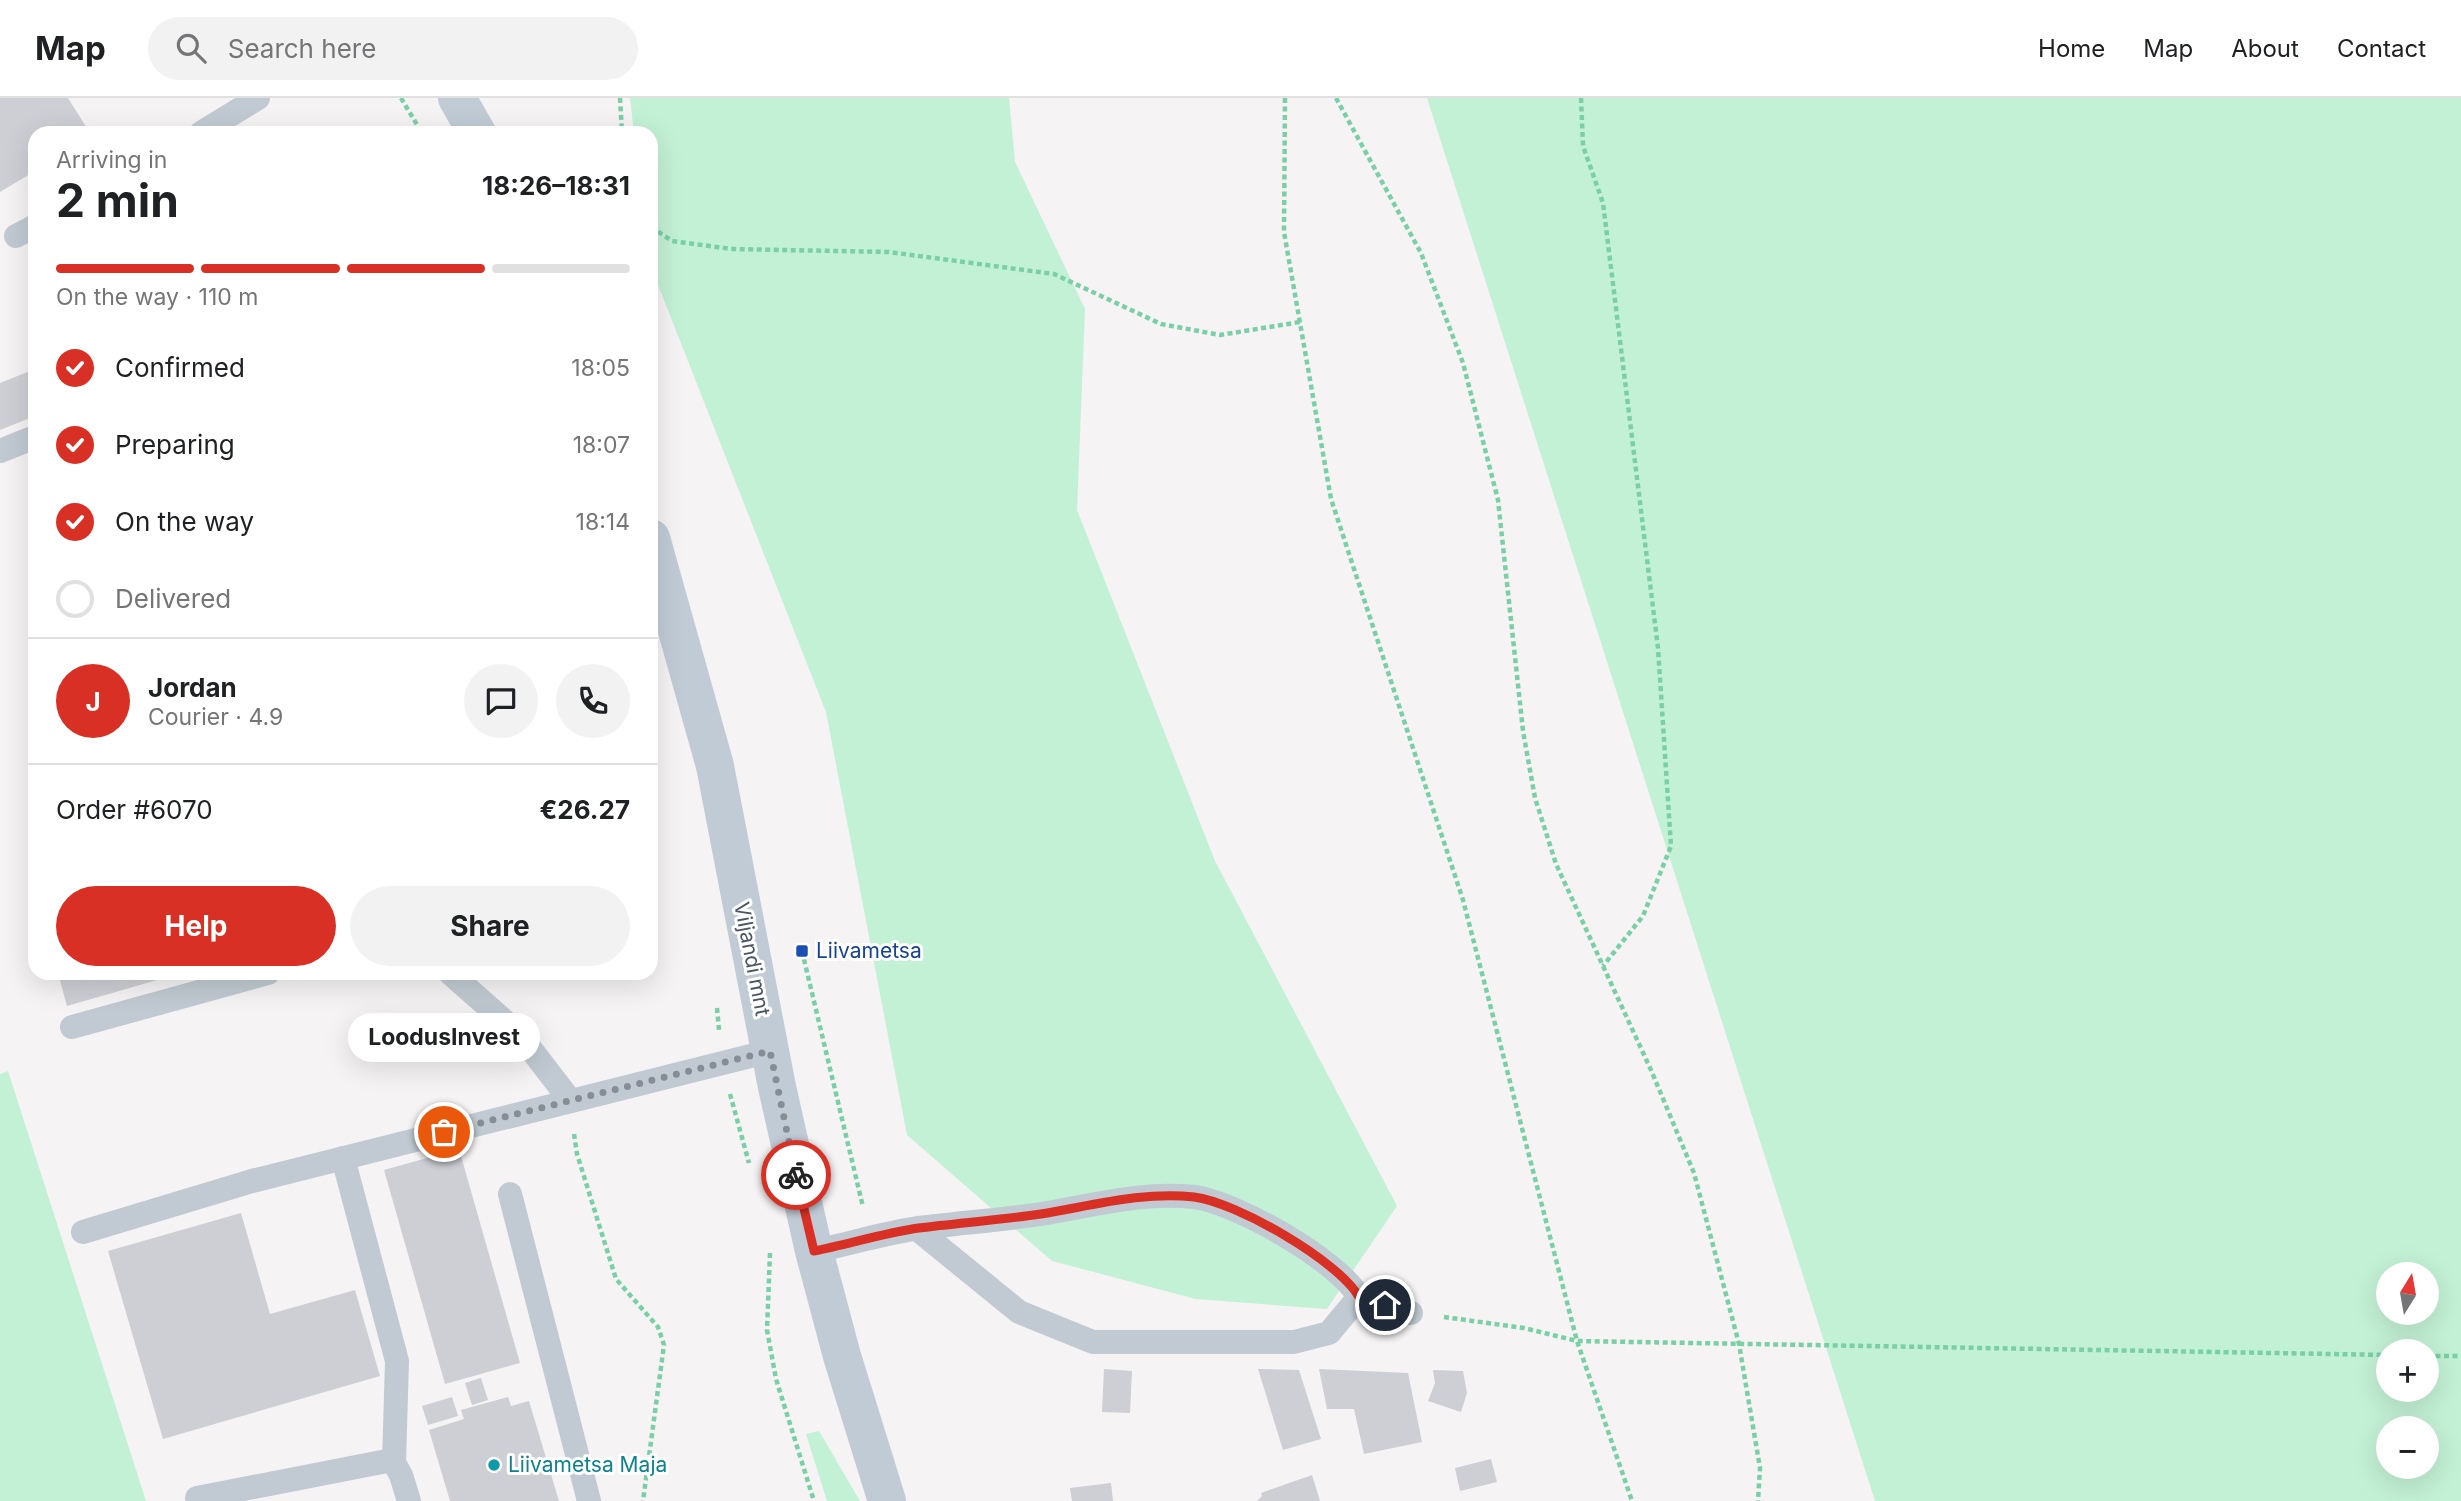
<!DOCTYPE html>
<meta charset="utf-8">
<style>
:root{--surface:#fff;--page:#f2f2f2;--text:#202124;--muted:#757577;--line:#e0e0e0;--accent:#d93025}
body{margin:0;font-family:Inter,sans-serif;background:var(--page);color:var(--text);height:100vh;display:flex;flex-direction:column;font-size:26px;white-space:nowrap}
*{box-sizing:border-box;margin:0}
p{font-size:23px;color:var(--muted)}
.icon{flex:none;width:38px;height:38px;fill:none;stroke:currentColor;stroke-width:2;stroke-linecap:round;stroke-linejoin:round}
.map{position:relative;flex:1;overflow:hidden}
.sheet{position:absolute;left:28px;top:28px;width:630px;height:854px;display:flex;flex-direction:column;background:var(--surface);border-radius:21px;box-shadow:0 7px 28px #0002}
.sheet>*{flex:none}
.needle{width:46px;rotate:11deg}
.buttons{position:absolute;left:2376px;top:1164px;display:grid;gap:14px}
.buttons a{display:grid;place-items:center;width:63px;height:63px;border-radius:50%;background:var(--surface);box-shadow:0 7px 28px #0002;font-size:35px}
.pin{position:absolute;display:grid;place-items:center;width:60px;height:60px;color:#fff;margin:-30px;border:4px solid #fff;border-radius:50%;box-shadow:0 2px 7px #0007}
.courier{position:absolute;display:grid;place-items:center;width:70px;height:70px;margin:-35px;border:5px solid #d93025;border-radius:50%;background:#fff;color:#222;box-shadow:0 2px 9px #0007}
.bubble{position:absolute;height:49px;border-radius:24px;background:var(--surface);box-shadow:0 7px 28px #0002;font-size:23px;font-weight:700;line-height:49px;text-align:center}
.summary em{font-style:normal;font-weight:700}
.summary div{display:flex;flex-direction:column-reverse}
.summary{display:flex;align-items:center;justify-content:space-between;height:119px;padding:0 28px}
h1{font-size:46px;font-weight:700;line-height:52px}
.bar{display:grid;grid-template-columns:repeat(4,1fr);gap:10px 7px;align-content:center;height:84px;padding:0 28px}
.bar i{height:9px;border-radius:5px;background:var(--line)}
.bar .active{background:var(--accent)}
.bar p{grid-column:span 4}
.line{display:flex;align-items:center;gap:18px;padding:0 28px;border-top:2px solid var(--line)}
.line div{flex:1}
.round{display:grid;place-items:center;flex:none;width:74px;height:74px;border-radius:37px;background:var(--page)}
ol{padding:0 28px;list-style:none}
li{display:flex;align-items:center;gap:21px;height:77px}
li p{margin-inline-start:auto}
li .icon{padding:7px;border-radius:50%;background:var(--accent);color:#fff;stroke-width:4}
li:last-child{color:var(--muted)}
li i{width:38px;height:38px;border:4px solid var(--line);border-radius:50%}
.button{display:flex;gap:14px;margin-top:auto;padding:14px 28px}
.button a{flex:1;height:80px;border-radius:42px;background:var(--accent);color:#fff;font-size:28px;font-weight:700;line-height:80px;text-align:center}
.button a+a{background:var(--page);color:var(--text)}
header{display:flex;align-items:center;gap:42px;box-sizing:border-box;height:98px;padding:0 35px;background:var(--surface);border-bottom:2px solid var(--line)}
header strong{font-size:33px}
nav{display:flex;gap:38px;margin-inline-start:auto;font-size:24px}
.search{width:490px;height:63px;background:var(--page);display:flex;align-items:center;gap:18px;box-sizing:border-box;padding:0 24px;border-radius:38px;color:var(--muted);font-size:26px}
.map>svg:first-child{display:block}
</style>
<header>
<strong>Map</strong>
<div class="search"><svg class="icon" aria-label="search" viewBox="0 0 24 24"><circle cx="10" cy="10" r="6"/><path d="M15 15l6 6"/></svg>Search here</div>
<nav><a>Home</a><a>Map</a><a>About</a><a>Contact</a></nav>
</header>
<div class="map">
<svg width="2461" height="1403" viewBox="0 0 2461 1403">
<rect width="100%" height="100%" fill="#f5f3f3"/>
<g fill="#c3f1d5" fill-rule="evenodd">
<path d="M 630,0 L 1009,0 L 1015,64 L 1085,211 L 1077,412 L 1215,763 L 1397,1108 L 1327,1211 L 1196,1201 L 1052,1163 L 907,1037 L 826,614 L 651,169 L 651,35 L 634,35 Z"/>
<path d="M 1427,0 L 2461,0 L 2461,1403 L 1875,1403 ZM 2427,1176 L 2427,1214 L 2389,1214 L 2389,1176 ZM 2389,1253 L 2427,1253 L 2427,1292 L 2389,1292 ZM 2389,1330 L 2427,1330 L 2427,1368 L 2389,1368 Z"/>
<path d="M 8,973 L 146,1403 L 0,1403 L 0,976 Z"/>
<path d="M 819,1333 L 860,1403 L 827,1403 L 806,1336 Z"/>
</g>
<g fill="#cdcfd5">
<path d="M 0,0 L 68,0 L 90,35 L 35,35 L 35,73 L 0,94 Z"/>
<path d="M 35,271 L 35,318 L 0,332 L 0,285 Z"/>
<path d="M 58,875 L 178,875 L 178,876 L 67,908 Z"/>
<path d="M 459,1051 L 520,1265 L 445,1286 L 384,1072 Z"/>
<path d="M 241,1115 L 270,1216 L 355,1192 L 380,1278 L 163,1341 L 108,1153 Z"/>
<path d="M 1104,1271 L 1132,1273 L 1130,1315 L 1102,1314 Z"/>
<path d="M 1258,1271 L 1299,1272 L 1321,1341 L 1283,1352 Z"/>
<path d="M 1319,1271 L 1408,1275 L 1422,1344 L 1364,1356 L 1354,1311 L 1327,1311 Z"/>
<path d="M 1433,1272 L 1463,1273 L 1467,1295 L 1461,1314 L 1428,1303 L 1435,1285 Z"/>
<path d="M 481,1280 L 488,1302 L 472,1307 L 465,1285 Z"/>
<path d="M 452,1299 L 458,1318 L 428,1327 L 422,1308 Z"/>
<path d="M 508,1299 L 511,1308 L 529,1303 L 559,1403 L 450,1403 L 429,1332 L 464,1321 L 461,1312 Z"/>
<path d="M 1491,1361 L 1497,1384 L 1460,1393 L 1455,1370 Z"/>
<path d="M 1312,1377 L 1320,1403 L 1257,1403 L 1262,1398 L 1261,1395 Z"/>
<path d="M 1111,1385 L 1113,1403 L 1072,1403 L 1070,1390 Z"/>
</g>
<g fill="none" stroke-linecap="round" stroke-linejoin="round">
<g stroke="#7ad0a6" stroke-width="4.5" stroke-dasharray="5 3.5" stroke-linecap="butt">
<path d="M 401,0 L 422,35"/>
<path d="M 620,0 L 622,35"/>
<path d="M 1285,0 L 1284,134 L 1331,401 L 1463,802 L 1577,1243 L 1632,1403"/>
<path d="M 1336,0 L 1421,155 L 1463,265 L 1498,402 L 1523,633 L 1535,700 L 1556,766 L 1651,972 L 1694,1075 L 1739,1246 L 1760,1370 L 1758,1403"/>
<path d="M 1581,0 L 1583,48 L 1603,105 L 1658,550 L 1671,748 L 1643,818 L 1603,868"/>
<path d="M 651,129 L 672,143 L 731,151 L 889,154 L 1054,176 L 1161,226 L 1220,237 L 1300,224"/>
<path d="M 802,853 L 863,1109"/>
<path d="M 717,910 L 719,932"/>
<path d="M 730,996 L 749,1065"/>
<path d="M 574,1036 L 577,1056 L 616,1181 L 658,1229 L 664,1247 L 643,1403"/>
<path d="M 770,1155 L 767,1232 L 776,1281 L 814,1403"/>
<path d="M 1444,1219 L 1524,1230 L 1577,1243 L 2389,1257"/>
<path d="M 2427,1258 L 2461,1258"/>
</g>
<g stroke="#c1cad2" stroke-width="24">
<path d="M 201,35 L 258,0"/>
<path d="M 16,138 L 35,128"/>
<path d="M 0,353 L 35,339"/>
<path d="M 450,875 L 520,937 L 570,1002"/>
<path d="M 72,929 L 268,875"/>
<path d="M 343,1060 L 397,1263 L 394,1365"/>
<path d="M 510,1096 L 589,1403"/>
<path d="M 917,1131 L 1019,1214 L 1093,1244 L 1294,1244 L 1329,1235 L 1359,1199"/>
<path d="M 83,1134 L 252,1083 L 770,953"/>
<path d="M 814,1153 C 849,1146 884,1135 919,1130 C 959,1125 1000,1122 1041,1116 C 1090,1108 1144,1093 1194,1099 C 1236,1104 1339,1163 1359,1199 L 1411,1215"/>
<path d="M 197,1400 L 387,1363 L 394,1365 L 401,1377 L 409,1403"/>
</g>
<g stroke="#c1cbd6" stroke-width="38">
<path d="M 457,0 L 477,35"/>
<path d="M 651,440 L 715,668 L 777,989 L 814,1153 L 842,1258 L 887,1403"/>
</g>
</g>
<g fill="none" stroke-linecap="round" stroke-linejoin="round">
<path stroke="#868d94" stroke-width="7" stroke-dasharray="0 12.6" d="M 444,1034 L 770,953 L 796,1077"/>
<path stroke="#d93025" stroke-width="9" d="M 796,1077 L 814,1153 C 849,1146 884,1135 919,1130 C 959,1125 1000,1122 1041,1116 C 1090,1108 1144,1093 1194,1099 C 1236,1104 1339,1163 1359,1199 L 1385,1207"/>
</g>
<rect fill="#1a4fb4" stroke="#fff" stroke-width="2.5" x="795" y="846" width="14" height="14" rx="3.5"/>
<circle fill="#0f9aa8" stroke="#fff" stroke-width="2.5" cx="494" cy="1367" r="7"/>
<g text-anchor="middle" stroke-width="6" stroke-linejoin="round" paint-order="stroke">
<g font-size="21" fill="#164399" stroke="#fff" text-anchor="start">
<text x="816" y="860">Liivametsa</text>
</g>
<g font-size="21" fill="#4a5661" stroke="#fff">
<text transform="translate(752 861) rotate(79)" y="7">Viljandi mnt</text>
</g>
<g font-size="21" fill="#0d838f" stroke="#fff" text-anchor="start">
<text x="508" y="1374">Liivametsa Maja</text>
</g>
</g>
</svg>
<div class="buttons">
<a><svg class="needle" viewBox="-14 -14 28 28"><path d="M0-13l5 13h-10z" fill="#e53935"/><path d="M0 13l5-13h-10z" fill="#757577"/></svg></a>
<a>+</a>
<a>−</a>
</div>
<div class="pin" style="left:444px;top:1034px;background:#ea580c"><svg class="icon" aria-label="bag" viewBox="0 0 24 24"><path d="M5 8h14l-1 12H6zM9 8a3 3 0 0 1 6 0"/></svg></div>
<div class="pin" style="left:1385px;top:1207px;background:#1f2937"><svg class="icon" aria-label="home" viewBox="0 0 24 24"><path d="M3 11l9-7 9 7M6 9v11h12V9"/></svg></div>
<div class="courier" style="left:796px;top:1077px"><svg class="icon" aria-label="bike" viewBox="0 0 24 24"><circle cx="6" cy="16" r="4"/><circle cx="18" cy="16" r="4"/><path d="M6 16l4-8h5l3 8M10 8l3 8H6M13 5h3"/></svg></div>
<div class="bubble" style="left:348px;top:915px;width:192px">LoodusInvest</div>
<section class="sheet">
<div class="summary"><div><h1>2 min</h1><p>Arriving in</p></div><em>18:26–18:31</em></div>
<div class="bar"><i class="active"></i><i class="active"></i><i class="active"></i><i></i><p>On the way · 110 m</p></div>
<ol>
<li><svg class="icon" aria-label="check" viewBox="0 0 24 24"><path d="M5 12l5 5 9-10"/></svg>Confirmed<p>18:05</p></li>
<li><svg class="icon" aria-label="check" viewBox="0 0 24 24"><path d="M5 12l5 5 9-10"/></svg>Preparing<p>18:07</p></li>
<li><svg class="icon" aria-label="check" viewBox="0 0 24 24"><path d="M5 12l5 5 9-10"/></svg>On the way<p>18:14</p></li>
<li><i></i>Delivered</li>
</ol>
<div class="line" style="height:126px"><b class="round" style="background:var(--accent);color:#fff">J</b><div><b>Jordan</b><p>Courier · 4.9</p></div><a class="round"><svg class="icon" aria-label="chat" viewBox="0 0 24 24"><path d="M4 5h16v11H9l-5 4z"/></svg></a><a class="round"><svg class="icon" aria-label="phone" viewBox="0 0 24 24"><path d="M5 4h4l2 5-3 2q2 4 5 5l2-3 5 2v4C11 20 4 13 5 4z"/></svg></a></div>
<div class="line" style="height:91px"><div>Order #6070</div><b>€26.27</b></div>
<div class="button"><a>Help</a><a>Share</a></div>
</section>
</div>
